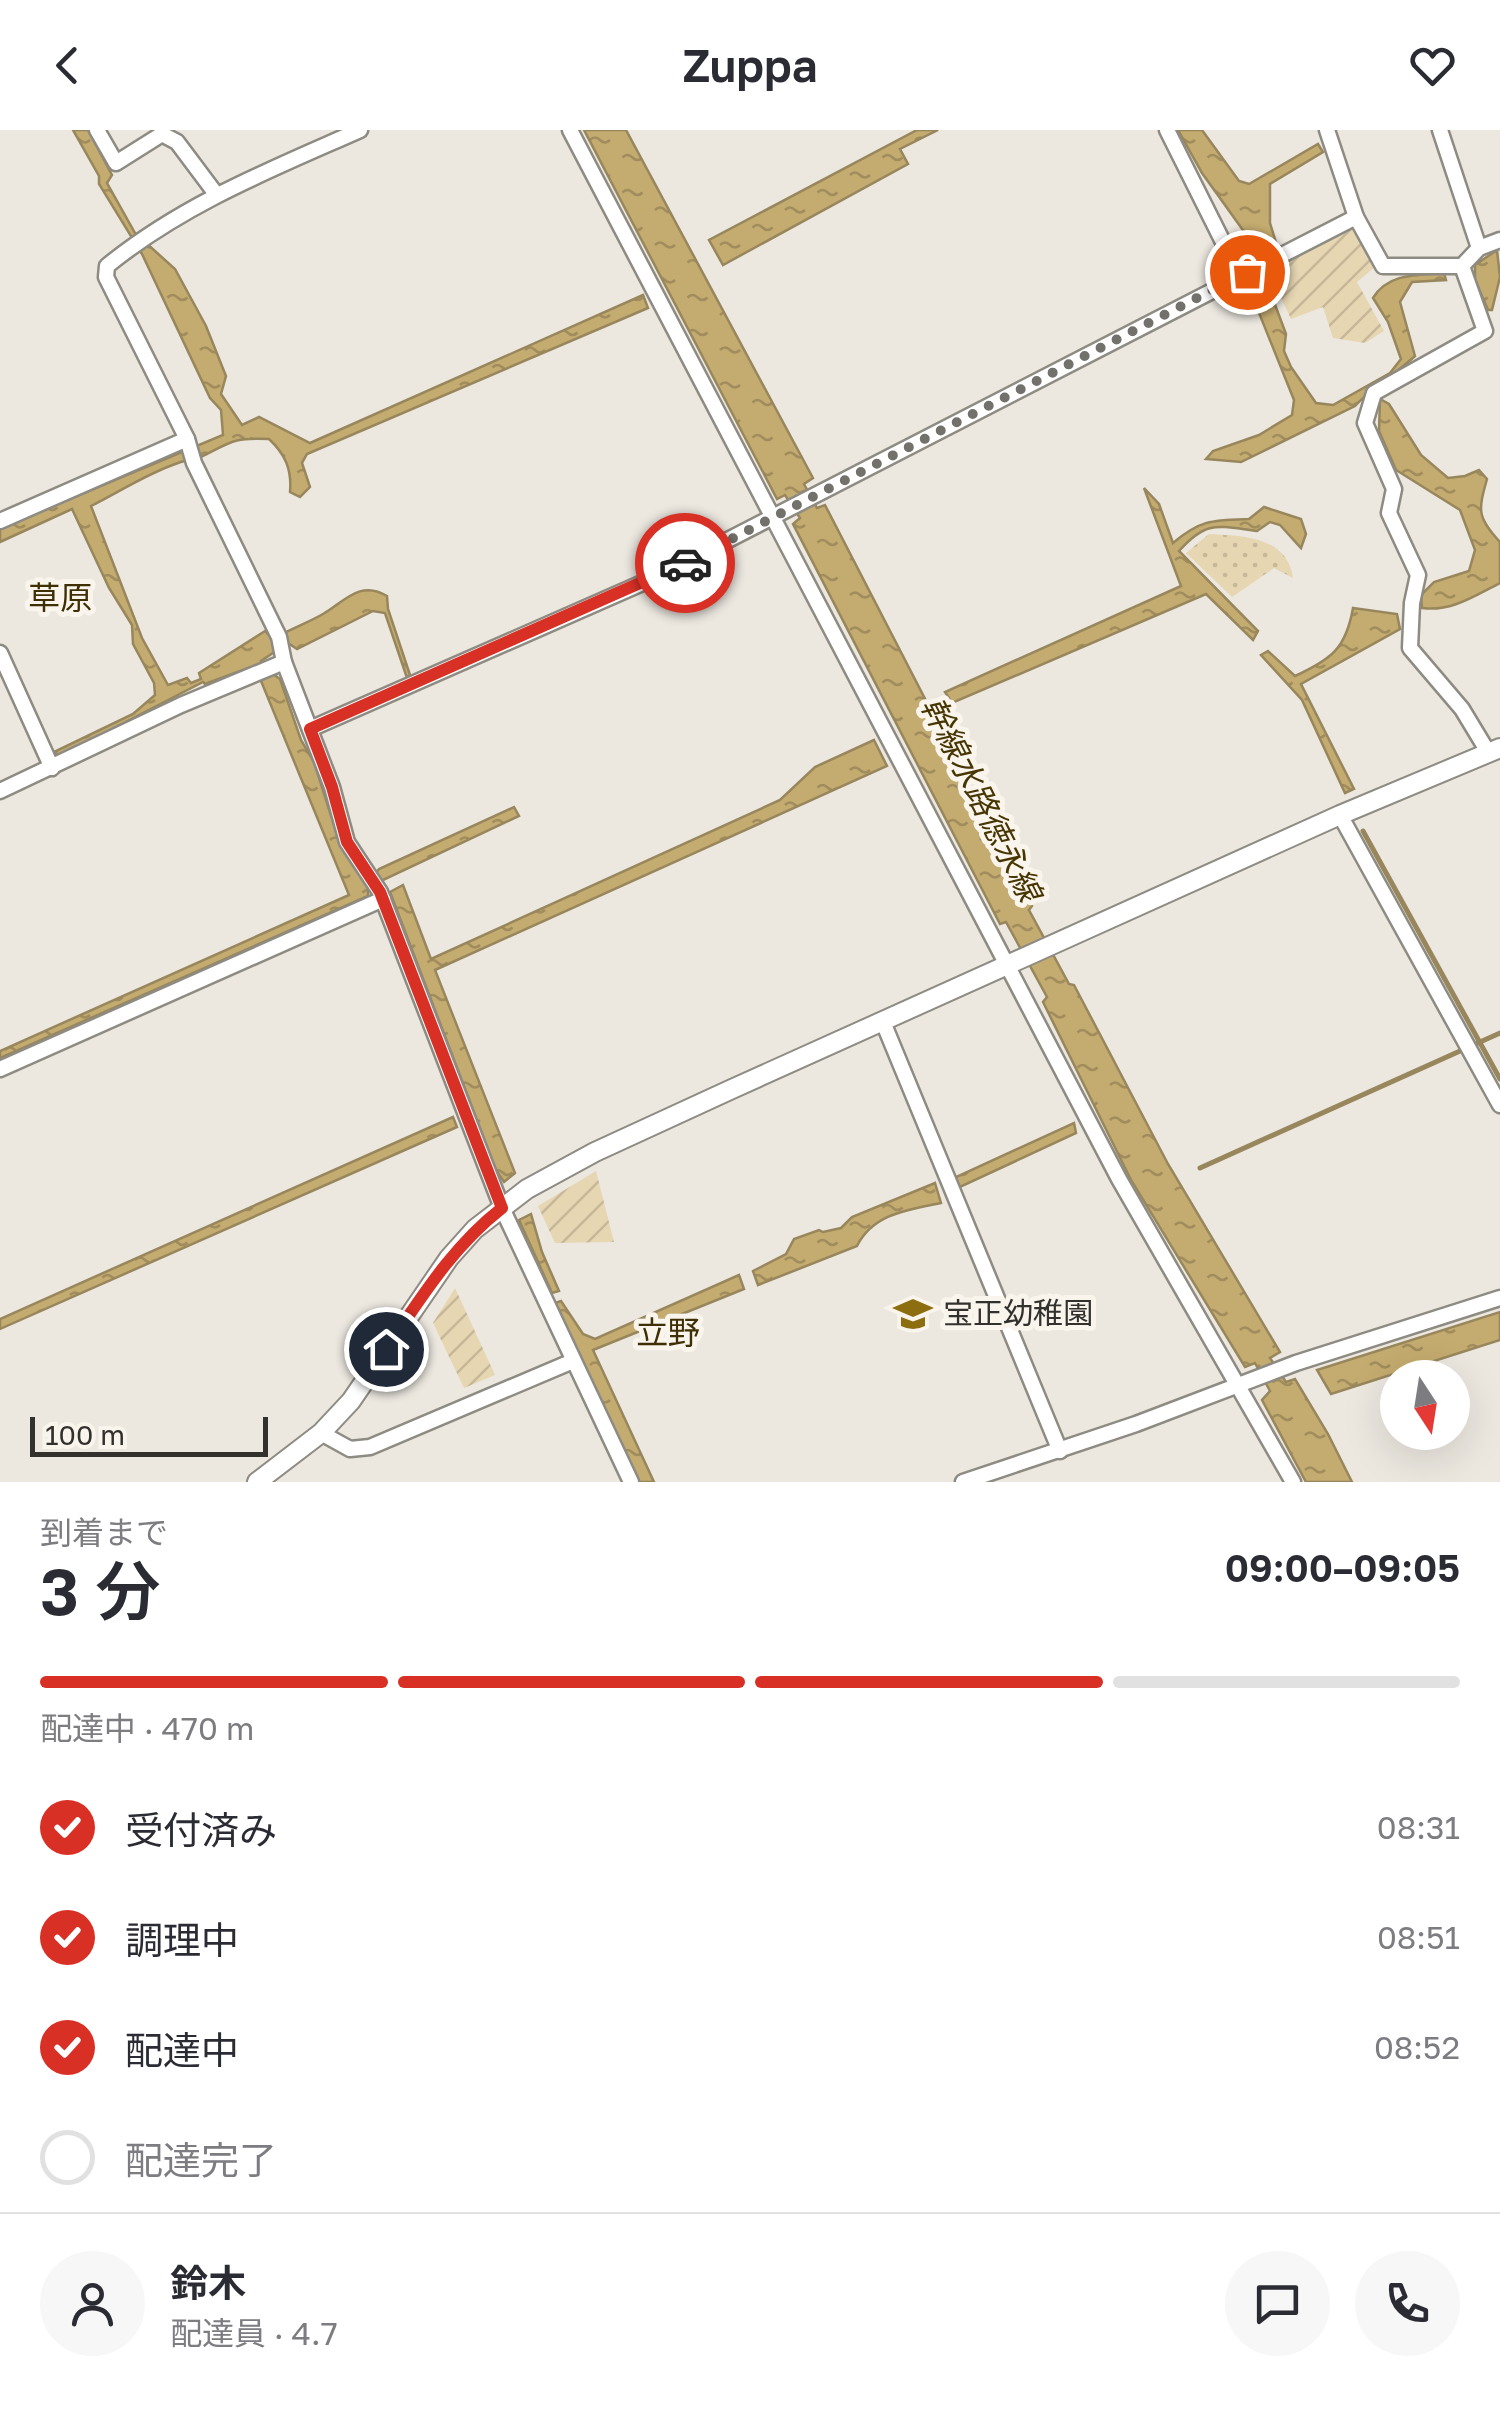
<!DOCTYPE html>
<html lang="ja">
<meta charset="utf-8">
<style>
:root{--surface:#fff;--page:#f7f7f7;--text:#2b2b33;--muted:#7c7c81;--line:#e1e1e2;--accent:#d93025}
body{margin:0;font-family:"Golos Text","Noto Sans JP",sans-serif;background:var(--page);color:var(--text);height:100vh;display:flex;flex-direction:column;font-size:38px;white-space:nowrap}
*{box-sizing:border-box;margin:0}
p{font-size:32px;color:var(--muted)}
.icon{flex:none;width:55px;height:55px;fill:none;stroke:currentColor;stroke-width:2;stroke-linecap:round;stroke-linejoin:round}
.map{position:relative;height:1352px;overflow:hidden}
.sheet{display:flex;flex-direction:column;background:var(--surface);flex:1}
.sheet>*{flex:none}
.needle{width:65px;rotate:168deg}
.fabs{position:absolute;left:1380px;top:1230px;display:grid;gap:20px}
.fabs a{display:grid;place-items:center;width:90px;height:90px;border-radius:50%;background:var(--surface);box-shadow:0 10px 40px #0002;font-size:50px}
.scale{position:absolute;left:30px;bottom:25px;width:238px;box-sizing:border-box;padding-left:10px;border:5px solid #32312e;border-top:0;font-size:28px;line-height:35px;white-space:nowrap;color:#32312e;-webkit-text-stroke:8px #f9f5ed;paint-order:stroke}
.pin{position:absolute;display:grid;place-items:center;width:85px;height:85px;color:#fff;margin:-42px;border:5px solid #fff;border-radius:50%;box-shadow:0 2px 10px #0007}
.courier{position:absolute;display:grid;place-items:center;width:100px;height:100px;margin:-50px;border:8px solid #d93025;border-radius:50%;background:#fff;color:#222;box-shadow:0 2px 12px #0007}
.head em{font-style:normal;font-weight:600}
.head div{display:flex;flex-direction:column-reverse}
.head{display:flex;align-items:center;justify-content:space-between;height:170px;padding:0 40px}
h1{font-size:65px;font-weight:600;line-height:75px}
.bar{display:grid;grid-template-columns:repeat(4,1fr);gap:15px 10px;align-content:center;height:120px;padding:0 40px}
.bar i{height:12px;border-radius:8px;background:var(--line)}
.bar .active{background:var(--accent)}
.bar p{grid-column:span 4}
.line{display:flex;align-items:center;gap:25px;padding:0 40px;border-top:2px solid var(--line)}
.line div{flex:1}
.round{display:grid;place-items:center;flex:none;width:105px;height:105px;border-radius:52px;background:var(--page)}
ol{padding:0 40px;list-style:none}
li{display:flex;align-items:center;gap:30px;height:110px}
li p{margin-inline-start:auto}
li .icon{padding:10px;border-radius:50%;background:var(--accent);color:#fff;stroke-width:4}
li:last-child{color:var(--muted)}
li i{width:55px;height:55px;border:5px solid var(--line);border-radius:50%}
header{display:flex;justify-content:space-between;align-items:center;height:130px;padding:0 40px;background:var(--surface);font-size:45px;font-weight:600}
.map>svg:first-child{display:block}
</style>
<header><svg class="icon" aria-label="back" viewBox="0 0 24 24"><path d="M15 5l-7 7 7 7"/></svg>Zuppa<svg class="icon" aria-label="heart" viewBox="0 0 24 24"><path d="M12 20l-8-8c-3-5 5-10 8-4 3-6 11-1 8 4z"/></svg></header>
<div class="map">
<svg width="1500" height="1352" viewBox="0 0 1500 1352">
<defs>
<pattern id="grass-dots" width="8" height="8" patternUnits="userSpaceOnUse" patternTransform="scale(2.5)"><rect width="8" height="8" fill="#e6d6b2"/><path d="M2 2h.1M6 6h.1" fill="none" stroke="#c6b899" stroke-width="1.8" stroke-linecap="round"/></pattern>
<pattern id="garden-furrows" width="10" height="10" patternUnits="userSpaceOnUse" patternTransform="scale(2.5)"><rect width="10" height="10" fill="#e6d6b2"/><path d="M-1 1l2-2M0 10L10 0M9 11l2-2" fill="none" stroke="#c6b899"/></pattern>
<pattern id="water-ripples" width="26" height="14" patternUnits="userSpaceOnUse" patternTransform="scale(2.5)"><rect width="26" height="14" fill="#c4ab6f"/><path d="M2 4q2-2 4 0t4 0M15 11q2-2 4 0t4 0" fill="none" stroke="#a08c5c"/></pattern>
</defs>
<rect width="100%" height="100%" fill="#ece8e0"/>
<path fill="url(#grass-dots)" d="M 1209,404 C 1243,406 1287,406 1293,448 L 1274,438 L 1232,467 L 1186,423 Z"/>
<g fill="url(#garden-furrows)">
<path d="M 1351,96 L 1376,136 L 1357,152 L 1384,201 L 1365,213 L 1333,208 L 1323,177 L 1291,189 L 1267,138 Z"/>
<path d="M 596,1041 L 614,1112 L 555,1113 L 538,1076 Z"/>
<path d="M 455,1158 L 495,1245 L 464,1258 L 433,1193 Z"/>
</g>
<g fill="url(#water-ripples)" stroke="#98865c" stroke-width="2.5">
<path d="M 73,0 L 88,0 L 112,45 L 107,53 L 135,103 L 175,139 L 206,196 L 226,246 L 221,264 L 242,295 L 259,287 L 310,313 L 643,165 L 648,178 L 307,324 L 302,333 L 310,357 L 300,367 L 290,362 C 292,339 285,324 269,309 C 233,307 231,312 201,327 C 194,330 185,330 178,333 C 148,343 119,362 91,376 L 142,508 L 168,555 L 187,548 L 191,553 L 201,549 L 199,543 L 265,501 L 276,513 L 287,507 L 286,502 C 298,496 311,491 323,484 C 343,473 360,449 387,466 L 388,479 L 410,545 L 407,548 L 385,483 L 373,481 L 297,519 L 288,513 L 261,531 L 269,546 L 273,544 L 280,549 L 301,610 L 314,632 L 340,714 L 345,723 L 374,745 L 379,739 L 514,677 L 519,686 L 368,757 L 368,766 L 0,928 L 0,921 L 349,765 L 261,551 L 264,549 L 259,534 L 205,554 L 203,552 L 58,627 L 52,623 L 133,584 L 155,565 L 154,553 L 133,514 L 132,495 L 109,458 L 72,379 L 0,412 L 0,398 L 223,305 L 221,280 L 210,268 L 142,124 L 99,54 L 99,46 Z"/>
<path d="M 584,0 L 626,0 L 813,348 L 804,354 L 817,378 L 825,375 L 1032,776 L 1029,780 L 1069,854 L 1074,855 L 1168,1034 L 1280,1222 L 1270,1228 L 1286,1252 L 1295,1249 L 1328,1304 L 1352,1352 L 1306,1352 L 1262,1270 L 1270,1261 L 1255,1233 L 1245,1237 L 1131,1050 L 1043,872 L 1047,867 L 1006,792 L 1000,794 L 793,394 L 800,388 L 785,365 L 777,369 Z"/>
<path d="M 917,0 L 938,0 L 900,19 L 908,34 L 723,135 L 709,110 Z"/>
<path d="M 1178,0 L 1202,0 L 1239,51 L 1249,54 L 1318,14 L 1323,22 L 1270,54 L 1270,93 L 1278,119 L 1259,132 L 1286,204 L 1284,221 L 1291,237 L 1316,273 L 1333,275 L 1390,243 L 1401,229 L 1388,192 L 1373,168 C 1388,143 1417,145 1444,143 L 1446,150 L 1412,152 L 1400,172 L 1415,226 C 1396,244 1373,256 1355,276 L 1241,332 L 1206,329 L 1213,321 L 1259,305 L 1292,285 L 1294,270 L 1247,153 L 1254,146 L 1248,133 L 1245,103 L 1202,43 Z"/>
<path d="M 1497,120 L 1500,147 L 1492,180 L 1488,180 L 1475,150 L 1475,135 Z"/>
<path d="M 1380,269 L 1389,274 L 1421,325 L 1448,348 L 1465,346 L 1479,340 L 1487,349 C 1478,381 1477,387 1500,412 L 1500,453 C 1474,466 1451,482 1422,478 L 1421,465 L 1434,452 L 1469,441 L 1475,420 L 1460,380 L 1396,340 L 1379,301 Z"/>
<path d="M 1144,358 L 1159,374 L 1173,413 C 1201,389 1214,390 1249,389 L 1264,377 L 1301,389 L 1306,404 L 1301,418 L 1280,395 L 1270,392 L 1257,401 C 1217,396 1207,390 1179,421 L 1258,501 L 1253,510 L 1206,464 L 952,573 L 945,562 L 1181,456 Z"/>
<path d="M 1353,478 L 1397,484 L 1400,499 L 1301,554 L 1354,659 L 1345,663 L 1302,570 L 1261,525 L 1268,521 L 1295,546 C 1332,529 1346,518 1353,478 Z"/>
<path d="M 874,610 L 887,636 L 435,840 L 515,1043 L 504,1052 L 496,1040 L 390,762 L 403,755 L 431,829 L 780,670 L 815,637 Z"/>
<path d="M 453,987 L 457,997 L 0,1199 L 0,1189 Z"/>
<path d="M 1074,993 L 1076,1003 L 960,1057 L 954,1048 Z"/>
<path d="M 935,1053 L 941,1073 C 907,1080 873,1084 857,1116 L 758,1155 L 753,1141 L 786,1124 L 794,1109 L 819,1100 L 823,1102 L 841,1098 L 852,1087 Z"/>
<path d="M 531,1084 L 542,1122 L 559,1161 L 552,1163 L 519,1090 Z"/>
<path d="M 739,1145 L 744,1159 L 593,1220 L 654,1352 L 639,1352 L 555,1173 L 561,1171 L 583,1204 L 595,1209 Z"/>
<path d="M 1500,1182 L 1500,1210 L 1331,1264 L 1317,1240 Z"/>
</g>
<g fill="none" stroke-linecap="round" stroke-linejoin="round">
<g stroke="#98865c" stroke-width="5">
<path d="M 1363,701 L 1500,949"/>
<path d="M 1200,1038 L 1500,903"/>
</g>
<g stroke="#8e8b83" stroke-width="19">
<g id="minor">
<path d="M 97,0 L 116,33 L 162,4 L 177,12 L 216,64"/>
<path d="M 360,0 C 272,39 183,74 107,136 L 106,147 L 187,309 L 194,333 L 279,507 L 284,532 L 332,657 L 347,712 L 380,762 L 502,1078 L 631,1352"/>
<path d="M 570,0 L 1119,1049 L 1293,1352"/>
<path d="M 1167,0 L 1240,146"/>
<path d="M 1327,0 L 1356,87 L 1383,136 L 1462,136 L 1479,118 L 1500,110"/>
<path d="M 1440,0 L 1479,118"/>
<path d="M 1462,136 L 1485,201 L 1374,263 L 1365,293 L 1394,359 L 1389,383 L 1418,445 L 1412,473 L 1410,518 L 1462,579 L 1488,622"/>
<path d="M 0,391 L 187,309"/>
<path d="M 0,523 L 52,638"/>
<path d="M 310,599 L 656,447 L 1356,87"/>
<path d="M 0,661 L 181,575 L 284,532"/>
<path d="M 1340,685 L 1500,975"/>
<path d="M 883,892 L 1060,1321"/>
<path d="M 0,939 L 383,769"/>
<path d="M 321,1303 L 350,1319 L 370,1317 L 573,1231"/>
<path d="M 963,1352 L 1136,1294 L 1296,1233 L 1500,1168"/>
</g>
</g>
<g stroke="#8e8b83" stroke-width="22">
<path id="tertiary" d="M 257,1352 L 321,1303 L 351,1271 L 449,1128 L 475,1099 L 527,1059 L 595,1022 L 732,959 L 1340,685 L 1500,618"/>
</g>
<use href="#minor" stroke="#fff" stroke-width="14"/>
<use href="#tertiary" stroke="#fff" stroke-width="18"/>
</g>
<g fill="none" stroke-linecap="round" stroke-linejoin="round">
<path stroke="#73716c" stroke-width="10" stroke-dasharray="0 18" d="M 685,433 L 1247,142"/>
<path stroke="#d93025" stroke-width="12" d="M 386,1219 C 421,1168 452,1117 502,1078 L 380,762 L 347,712 L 332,657 L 310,599 L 685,433"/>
</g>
<defs>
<g id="school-bare" transform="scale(3)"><path d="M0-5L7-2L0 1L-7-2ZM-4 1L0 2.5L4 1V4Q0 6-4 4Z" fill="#8c6d0f" stroke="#f9f5ed" stroke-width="2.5" paint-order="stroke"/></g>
</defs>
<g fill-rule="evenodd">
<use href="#school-bare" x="913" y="1184"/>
</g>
<g text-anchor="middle" stroke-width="10" stroke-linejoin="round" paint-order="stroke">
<g font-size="30" fill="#32312e" stroke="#f9f5ed" text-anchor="start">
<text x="943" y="1194">宝正幼稚園</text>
</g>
<g font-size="32" fill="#3f2f05" stroke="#f9f5ed">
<text x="60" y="479">草原</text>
<text x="668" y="1214">立野</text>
</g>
<g font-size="32" font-style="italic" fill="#473502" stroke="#f9f5ed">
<text transform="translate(981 669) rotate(63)" y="11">幹線水路徳永線</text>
</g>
</g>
</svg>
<div class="fabs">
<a><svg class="needle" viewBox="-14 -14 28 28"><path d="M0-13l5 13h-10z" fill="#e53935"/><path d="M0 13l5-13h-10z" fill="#7c7c81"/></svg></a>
</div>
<div class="scale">100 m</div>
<div class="pin" style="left:1247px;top:142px;background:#ea580c"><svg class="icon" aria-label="bag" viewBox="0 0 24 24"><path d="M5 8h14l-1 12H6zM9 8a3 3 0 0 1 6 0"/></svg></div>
<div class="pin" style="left:386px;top:1219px;background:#1f2937"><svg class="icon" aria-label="home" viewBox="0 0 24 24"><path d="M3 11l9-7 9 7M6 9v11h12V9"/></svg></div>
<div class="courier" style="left:685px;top:433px"><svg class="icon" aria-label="car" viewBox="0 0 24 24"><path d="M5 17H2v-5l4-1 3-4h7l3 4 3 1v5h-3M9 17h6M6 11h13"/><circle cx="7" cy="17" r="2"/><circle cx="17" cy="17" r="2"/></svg></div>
</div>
<section class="sheet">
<div class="head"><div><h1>3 分</h1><p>到着まで</p></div><em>09:00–09:05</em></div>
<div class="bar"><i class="active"></i><i class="active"></i><i class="active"></i><i></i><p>配達中 · 470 m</p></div>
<ol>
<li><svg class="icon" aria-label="check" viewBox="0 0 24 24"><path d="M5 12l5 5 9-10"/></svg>受付済み<p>08:31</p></li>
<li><svg class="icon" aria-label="check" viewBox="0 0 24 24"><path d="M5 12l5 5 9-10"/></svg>調理中<p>08:51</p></li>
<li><svg class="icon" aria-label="check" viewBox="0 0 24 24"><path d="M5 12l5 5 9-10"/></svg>配達中<p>08:52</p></li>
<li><i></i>配達完了</li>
</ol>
<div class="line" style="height:180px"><a class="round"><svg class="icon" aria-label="person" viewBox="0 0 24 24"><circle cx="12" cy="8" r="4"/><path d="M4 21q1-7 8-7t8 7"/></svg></a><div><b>鈴木</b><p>配達員 · 4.7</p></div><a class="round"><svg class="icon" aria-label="chat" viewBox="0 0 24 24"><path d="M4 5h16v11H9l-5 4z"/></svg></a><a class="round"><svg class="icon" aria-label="phone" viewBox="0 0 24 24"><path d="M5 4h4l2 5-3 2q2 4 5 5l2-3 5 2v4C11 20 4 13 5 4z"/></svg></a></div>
</section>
